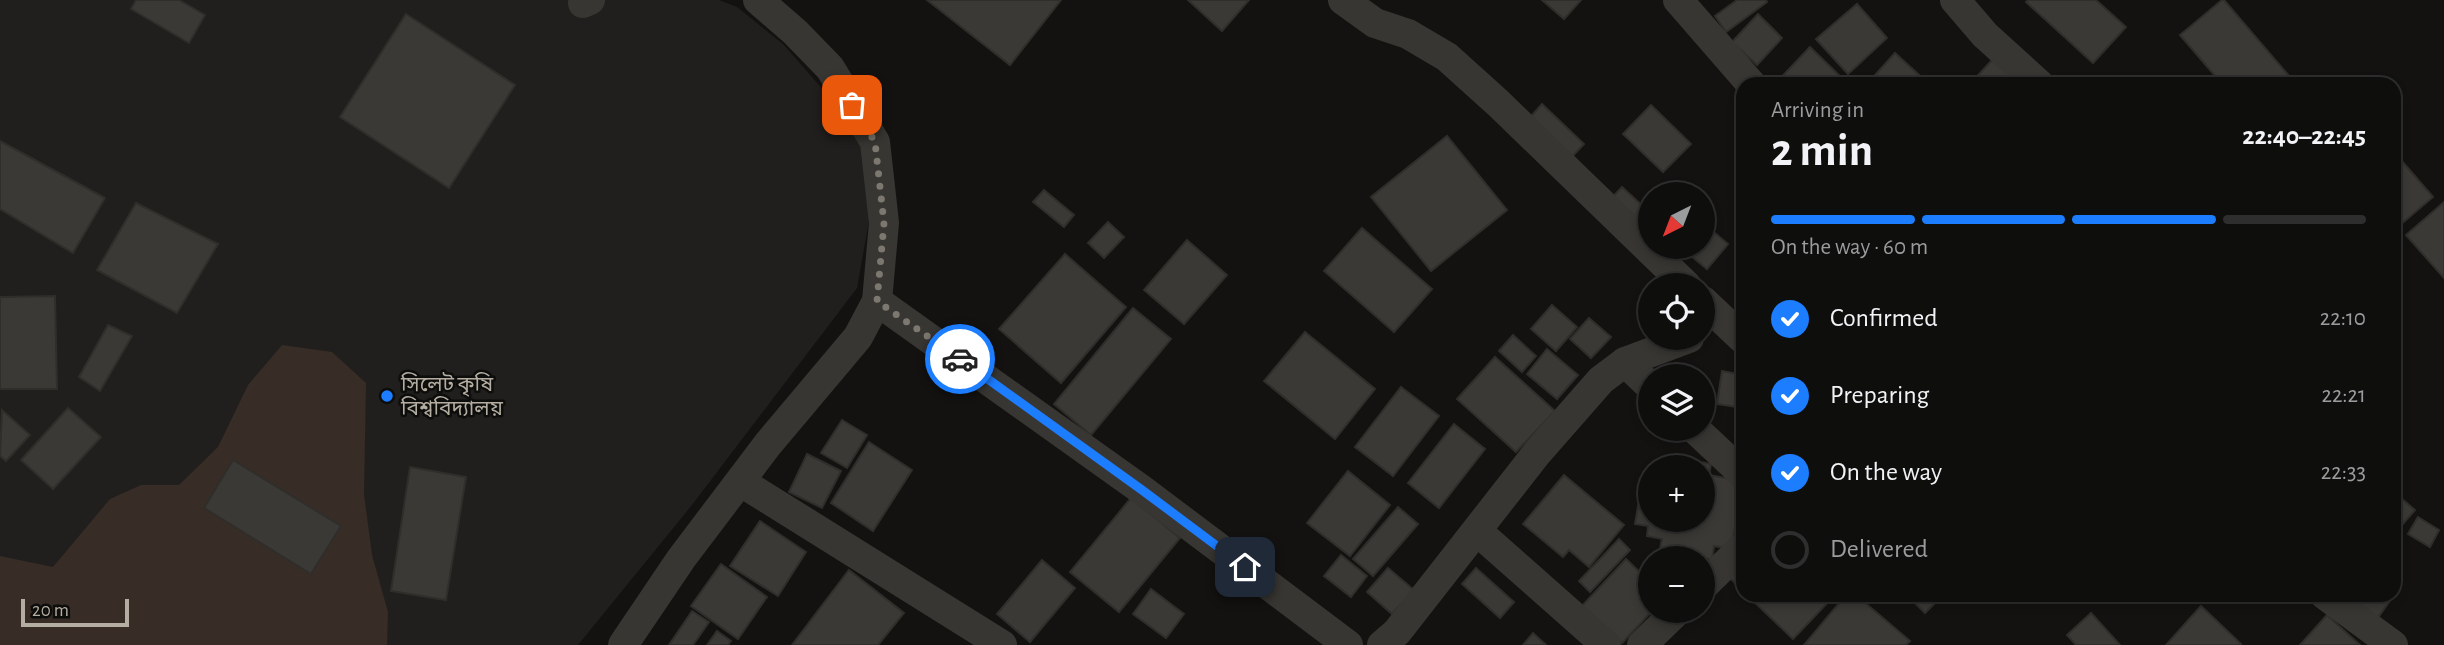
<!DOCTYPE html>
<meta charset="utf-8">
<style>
:root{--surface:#0e0e0d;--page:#171716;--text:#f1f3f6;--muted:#9b9c9d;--line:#2e2e2e;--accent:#1c7dff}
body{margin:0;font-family:"Alegreya Sans","Noto Sans Bengali",sans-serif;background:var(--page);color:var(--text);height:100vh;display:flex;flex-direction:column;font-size:26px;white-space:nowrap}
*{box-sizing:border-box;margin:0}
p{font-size:23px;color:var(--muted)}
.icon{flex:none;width:38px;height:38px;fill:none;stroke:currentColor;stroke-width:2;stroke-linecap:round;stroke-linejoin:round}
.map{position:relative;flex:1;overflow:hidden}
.panel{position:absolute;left:1736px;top:77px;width:665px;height:525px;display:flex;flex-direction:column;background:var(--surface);border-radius:21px;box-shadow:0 4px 10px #0003,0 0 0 2px var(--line)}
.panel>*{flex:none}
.needle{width:46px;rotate:222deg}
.controls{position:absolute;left:1638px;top:182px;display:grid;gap:14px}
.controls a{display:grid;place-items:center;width:77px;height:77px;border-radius:50%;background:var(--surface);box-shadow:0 4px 10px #0003,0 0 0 2px var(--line);font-size:35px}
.scale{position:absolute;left:21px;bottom:18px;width:108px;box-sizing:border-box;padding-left:7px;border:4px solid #b4ada1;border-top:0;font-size:19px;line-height:24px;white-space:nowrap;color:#b4ada1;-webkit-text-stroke:5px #0d0d0c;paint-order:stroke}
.pin{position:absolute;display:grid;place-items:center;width:60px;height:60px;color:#fff;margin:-30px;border-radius:14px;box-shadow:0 4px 10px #0006}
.courier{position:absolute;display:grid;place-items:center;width:70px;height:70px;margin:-35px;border:5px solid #1c7dff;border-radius:50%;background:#fff;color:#222;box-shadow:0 2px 9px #0007}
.summary em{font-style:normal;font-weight:600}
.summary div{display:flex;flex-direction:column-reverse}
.summary{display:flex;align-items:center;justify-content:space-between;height:119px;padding:0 35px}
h1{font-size:46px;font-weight:600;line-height:52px}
.bar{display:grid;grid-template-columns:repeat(4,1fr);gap:10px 7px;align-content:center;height:84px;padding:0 35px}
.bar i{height:9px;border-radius:5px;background:var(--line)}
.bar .current{background:var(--accent)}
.bar p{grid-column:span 4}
ol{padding:0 35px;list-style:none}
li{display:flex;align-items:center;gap:21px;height:77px}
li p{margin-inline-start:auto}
li .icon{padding:7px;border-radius:50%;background:var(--accent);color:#fff;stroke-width:4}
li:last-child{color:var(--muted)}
li i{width:38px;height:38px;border:4px solid var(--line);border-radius:50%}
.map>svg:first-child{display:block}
</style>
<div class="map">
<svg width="2444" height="645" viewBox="0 0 2444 645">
<rect width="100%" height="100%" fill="#131211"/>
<path fill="#201f1d" d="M 0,0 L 719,0 L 737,7 L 784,45 L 819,85 L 864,146 L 872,204 L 857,288 L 692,505 L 578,645 L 0,645 Z"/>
<path fill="#372c26" d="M 282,345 L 332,352 L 366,383 L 364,494 L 372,555 L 388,612 L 387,645 L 0,645 L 0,556 L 53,567 L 110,499 L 141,485 L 179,485 L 218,447 L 248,385 Z"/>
<g fill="#3b3936" stroke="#2f2e2b" stroke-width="2">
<path d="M 136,0 L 179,0 L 205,15 L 189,43 L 131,9 Z"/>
<path d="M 927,0 L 1061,0 L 1010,65 Z"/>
<path d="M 1188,0 L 1249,0 L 1222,31 Z"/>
<path d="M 1542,0 L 1581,0 L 1564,19 Z"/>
<path d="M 1737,0 L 1766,0 L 1767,2 L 1726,32 L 1715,16 Z"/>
<path d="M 2028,0 L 2096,0 L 2126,27 L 2093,63 L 2026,2 Z"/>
<path d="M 2222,0 L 2224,0 L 2290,77 L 2282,84 L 2222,84 L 2180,35 Z"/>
<path d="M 1857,4 L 1887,38 L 1848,74 L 1816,39 Z"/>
<path d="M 406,14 L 515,85 L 449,188 L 340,117 Z"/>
<path d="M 1758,14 L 1782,38 L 1757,65 L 1732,42 Z"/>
<path d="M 1810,47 L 1844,80 L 1840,84 L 1775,84 Z"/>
<path d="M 1895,53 L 1929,84 L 1867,84 Z"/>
<path d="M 1994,58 L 2019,82 L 2017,84 L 1970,84 Z"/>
<path d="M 1542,104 L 1584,144 L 1567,162 L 1526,122 Z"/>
<path d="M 1651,105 L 1691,144 L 1663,172 L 1623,134 Z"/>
<path d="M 1447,136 L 1507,210 L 1431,271 L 1371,197 Z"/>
<path d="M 0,141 L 105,198 L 73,253 L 0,209 Z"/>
<path d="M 2401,160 L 2433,197 L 2394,230 L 2394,166 Z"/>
<path d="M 1622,187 L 1647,210 L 1635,224 L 1609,201 Z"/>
<path d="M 1044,190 L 1074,215 L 1064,227 L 1033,202 Z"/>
<path d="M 2444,202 L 2444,278 L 2406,235 Z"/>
<path d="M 136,203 L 218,244 L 177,313 L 97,270 Z"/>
<path d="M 1108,222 L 1124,237 L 1104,258 L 1088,243 Z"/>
<path d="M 1703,223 L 1728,244 L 1707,269 L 1680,247 L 1703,247 Z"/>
<path d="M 1362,228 L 1432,289 L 1394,332 L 1324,271 Z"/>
<path d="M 1187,240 L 1227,275 L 1184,324 L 1144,290 Z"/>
<path d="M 1065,254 L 1126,307 L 1061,383 L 999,329 Z"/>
<path d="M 55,296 L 57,389 L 0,389 L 0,297 Z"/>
<path d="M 1552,305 L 1577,327 L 1556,351 L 1531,329 Z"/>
<path d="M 1133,308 L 1171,339 L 1091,435 L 1054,404 Z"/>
<path d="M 1589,318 L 1611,337 L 1591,358 L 1570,339 Z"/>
<path d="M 108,325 L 132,336 L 100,391 L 79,377 Z"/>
<path d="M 1305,332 L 1375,389 L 1335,439 L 1264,381 Z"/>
<path d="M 1513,335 L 1536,356 L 1522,372 L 1499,351 Z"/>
<path d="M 1547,349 L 1578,375 L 1557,399 L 1527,374 Z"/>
<path d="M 1495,357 L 1555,411 L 1516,452 L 1457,399 Z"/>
<path d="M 1722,371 L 1743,375 L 1743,408 L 1717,404 Z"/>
<path d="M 1401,387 L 1439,416 L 1393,476 L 1355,447 Z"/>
<path d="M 68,408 L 101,437 L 53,489 L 21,460 Z"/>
<path d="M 2,410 L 30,435 L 6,461 L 0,456 Z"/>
<path d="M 842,420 L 867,435 L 847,468 L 821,453 Z"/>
<path d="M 1454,424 L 1485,449 L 1439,508 L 1408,483 Z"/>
<path d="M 869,442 L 912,470 L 873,531 L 831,503 Z"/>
<path d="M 807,454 L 841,471 L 822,508 L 789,492 Z"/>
<path d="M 1679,458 L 1711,464 L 1709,475 L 1742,481 L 1739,500 L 1743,501 L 1743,529 L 1735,528 L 1731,549 L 1714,546 L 1712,559 L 1680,558 L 1680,553 L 1660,549 L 1662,539 L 1647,536 L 1648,526 L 1635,524 L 1639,500 L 1645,501 L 1648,489 L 1650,489 L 1650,520 L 1703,520 L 1703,467 L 1678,467 Z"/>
<path d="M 233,460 L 341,526 L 311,574 L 204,508 Z"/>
<path d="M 410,467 L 466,477 L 446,600 L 391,591 Z"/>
<path d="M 1348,471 L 1390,505 L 1350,556 L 1307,523 Z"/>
<path d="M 1564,475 L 1624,525 L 1589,567 L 1569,550 L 1563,557 L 1523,524 Z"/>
<path d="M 2394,492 L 2415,510 L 2401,526 L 2394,520 Z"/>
<path d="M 1131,498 L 1180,538 L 1119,612 L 1070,572 Z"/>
<path d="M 1398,507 L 1418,524 L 1373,576 L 1353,559 Z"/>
<path d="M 2418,517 L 2439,530 L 2430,547 L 2408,534 Z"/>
<path d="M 760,521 L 806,552 L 778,596 L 730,566 Z"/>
<path d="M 1619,539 L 1630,550 L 1590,592 L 1579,581 Z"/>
<path d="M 1341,555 L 1367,576 L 1351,597 L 1324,576 Z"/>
<path d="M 1626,559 L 1650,582 L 1650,611 L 1652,611 L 1622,643 L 1582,606 Z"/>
<path d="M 1042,560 L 1075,588 L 1030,642 L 997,614 Z"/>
<path d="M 1743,560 L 1743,591 L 1728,576 Z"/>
<path d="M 721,564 L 767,597 L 738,639 L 691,606 Z"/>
<path d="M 1388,568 L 1414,590 L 1392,614 L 1367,592 Z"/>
<path d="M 1476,568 L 1514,602 L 1500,618 L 1462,584 Z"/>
<path d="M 849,570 L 904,613 L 878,645 L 792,645 Z"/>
<path d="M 1151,589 L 1184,614 L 1166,638 L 1133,614 Z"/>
<path d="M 1747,595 L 1835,595 L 1793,639 Z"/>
<path d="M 1846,595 L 1856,595 L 1910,641 L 1906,645 L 1804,645 Z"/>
<path d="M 1907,595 L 1943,595 L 1925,613 Z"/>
<path d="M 2343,595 L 2394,595 L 2377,619 Z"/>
<path d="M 2201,606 L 2241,644 L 2240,645 L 2166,645 Z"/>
<path d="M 692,611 L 709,622 L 693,645 L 669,645 Z"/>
<path d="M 2091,613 L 2120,645 L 2076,645 L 2067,635 Z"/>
<path d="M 2327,615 L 2360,645 L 2300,645 Z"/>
<path d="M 717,631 L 731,641 L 728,645 L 707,645 Z"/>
<path d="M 1533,633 L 1546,645 L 1523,645 Z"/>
</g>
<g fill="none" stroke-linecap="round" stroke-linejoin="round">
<g stroke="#383632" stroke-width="30">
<path d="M 1343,0 L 1375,23 L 1408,34 L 1447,57 L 1498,103 L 1686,285"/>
<path d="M 1678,0 L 1751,84"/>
<path d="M 1955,0 L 1985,35 L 2039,84"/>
<path d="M 583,3 L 590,0"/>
<path d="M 877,301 L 1142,490 L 1348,645"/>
<path d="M 1703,301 L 1742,338"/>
<path d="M 1625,362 L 1650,386"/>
<path d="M 1695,429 L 1743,474"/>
<path d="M 741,482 L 1002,645"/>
<path d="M 1477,531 L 1606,645"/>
<path d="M 1703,586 L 1743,547"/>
<path d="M 2325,595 L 2393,645"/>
<path d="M 623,645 L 681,559 L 768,444 L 858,337 L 877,301 L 884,223 L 875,142 L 830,68 L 795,32 L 758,0"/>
<path d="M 1382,645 L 1397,632 L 1537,453 L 1601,380 L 1625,362 L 1689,338"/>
<path d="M 1642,645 L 1677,611"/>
</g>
</g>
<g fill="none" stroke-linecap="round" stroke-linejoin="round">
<path stroke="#7c776f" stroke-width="7" stroke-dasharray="0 12.6" d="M 852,105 L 875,142 L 884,223 L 877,301 L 960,359"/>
<path stroke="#1c7dff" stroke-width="9" d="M 960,359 L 1142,490 L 1245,567"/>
</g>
<circle fill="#1c7dff" stroke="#0d0d0c" stroke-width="2.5" cx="387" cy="396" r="7"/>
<g text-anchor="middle" stroke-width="5" stroke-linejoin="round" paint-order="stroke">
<g font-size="21" fill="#b4ada1" stroke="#0d0d0c" text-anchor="start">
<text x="401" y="391">সিলেট কৃষি<tspan x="401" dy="24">বিশ্ববিদ্যালয়</tspan></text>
</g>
</g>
</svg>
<div class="controls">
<a><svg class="needle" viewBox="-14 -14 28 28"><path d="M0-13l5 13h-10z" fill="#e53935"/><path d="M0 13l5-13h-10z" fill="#9b9c9d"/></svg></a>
<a><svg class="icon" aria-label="locate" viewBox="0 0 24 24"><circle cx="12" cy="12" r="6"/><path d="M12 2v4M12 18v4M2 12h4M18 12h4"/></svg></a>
<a><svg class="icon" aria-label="layers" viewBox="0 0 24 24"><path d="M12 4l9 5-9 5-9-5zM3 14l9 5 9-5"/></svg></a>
<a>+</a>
<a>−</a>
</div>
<div class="scale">20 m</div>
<div class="pin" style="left:852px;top:105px;background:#ea580c"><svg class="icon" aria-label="bag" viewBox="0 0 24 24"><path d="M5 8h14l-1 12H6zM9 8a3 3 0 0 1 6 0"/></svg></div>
<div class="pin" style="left:1245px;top:567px;background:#1f2937"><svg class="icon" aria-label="home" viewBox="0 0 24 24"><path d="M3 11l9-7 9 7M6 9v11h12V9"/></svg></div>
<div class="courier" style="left:960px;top:359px"><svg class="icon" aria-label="car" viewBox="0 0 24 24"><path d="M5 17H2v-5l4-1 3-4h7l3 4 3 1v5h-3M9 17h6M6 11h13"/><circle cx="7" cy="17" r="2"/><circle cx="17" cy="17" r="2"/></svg></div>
<section class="panel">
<div class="summary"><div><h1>2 min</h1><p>Arriving in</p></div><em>22:40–22:45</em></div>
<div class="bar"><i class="current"></i><i class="current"></i><i class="current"></i><i></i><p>On the way · 60 m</p></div>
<ol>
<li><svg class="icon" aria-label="check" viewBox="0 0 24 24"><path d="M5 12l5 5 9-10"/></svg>Confirmed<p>22:10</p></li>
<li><svg class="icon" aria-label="check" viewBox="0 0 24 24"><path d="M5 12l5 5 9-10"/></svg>Preparing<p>22:21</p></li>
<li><svg class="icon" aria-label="check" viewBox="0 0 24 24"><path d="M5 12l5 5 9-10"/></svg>On the way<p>22:33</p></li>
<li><i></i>Delivered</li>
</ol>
</section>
</div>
